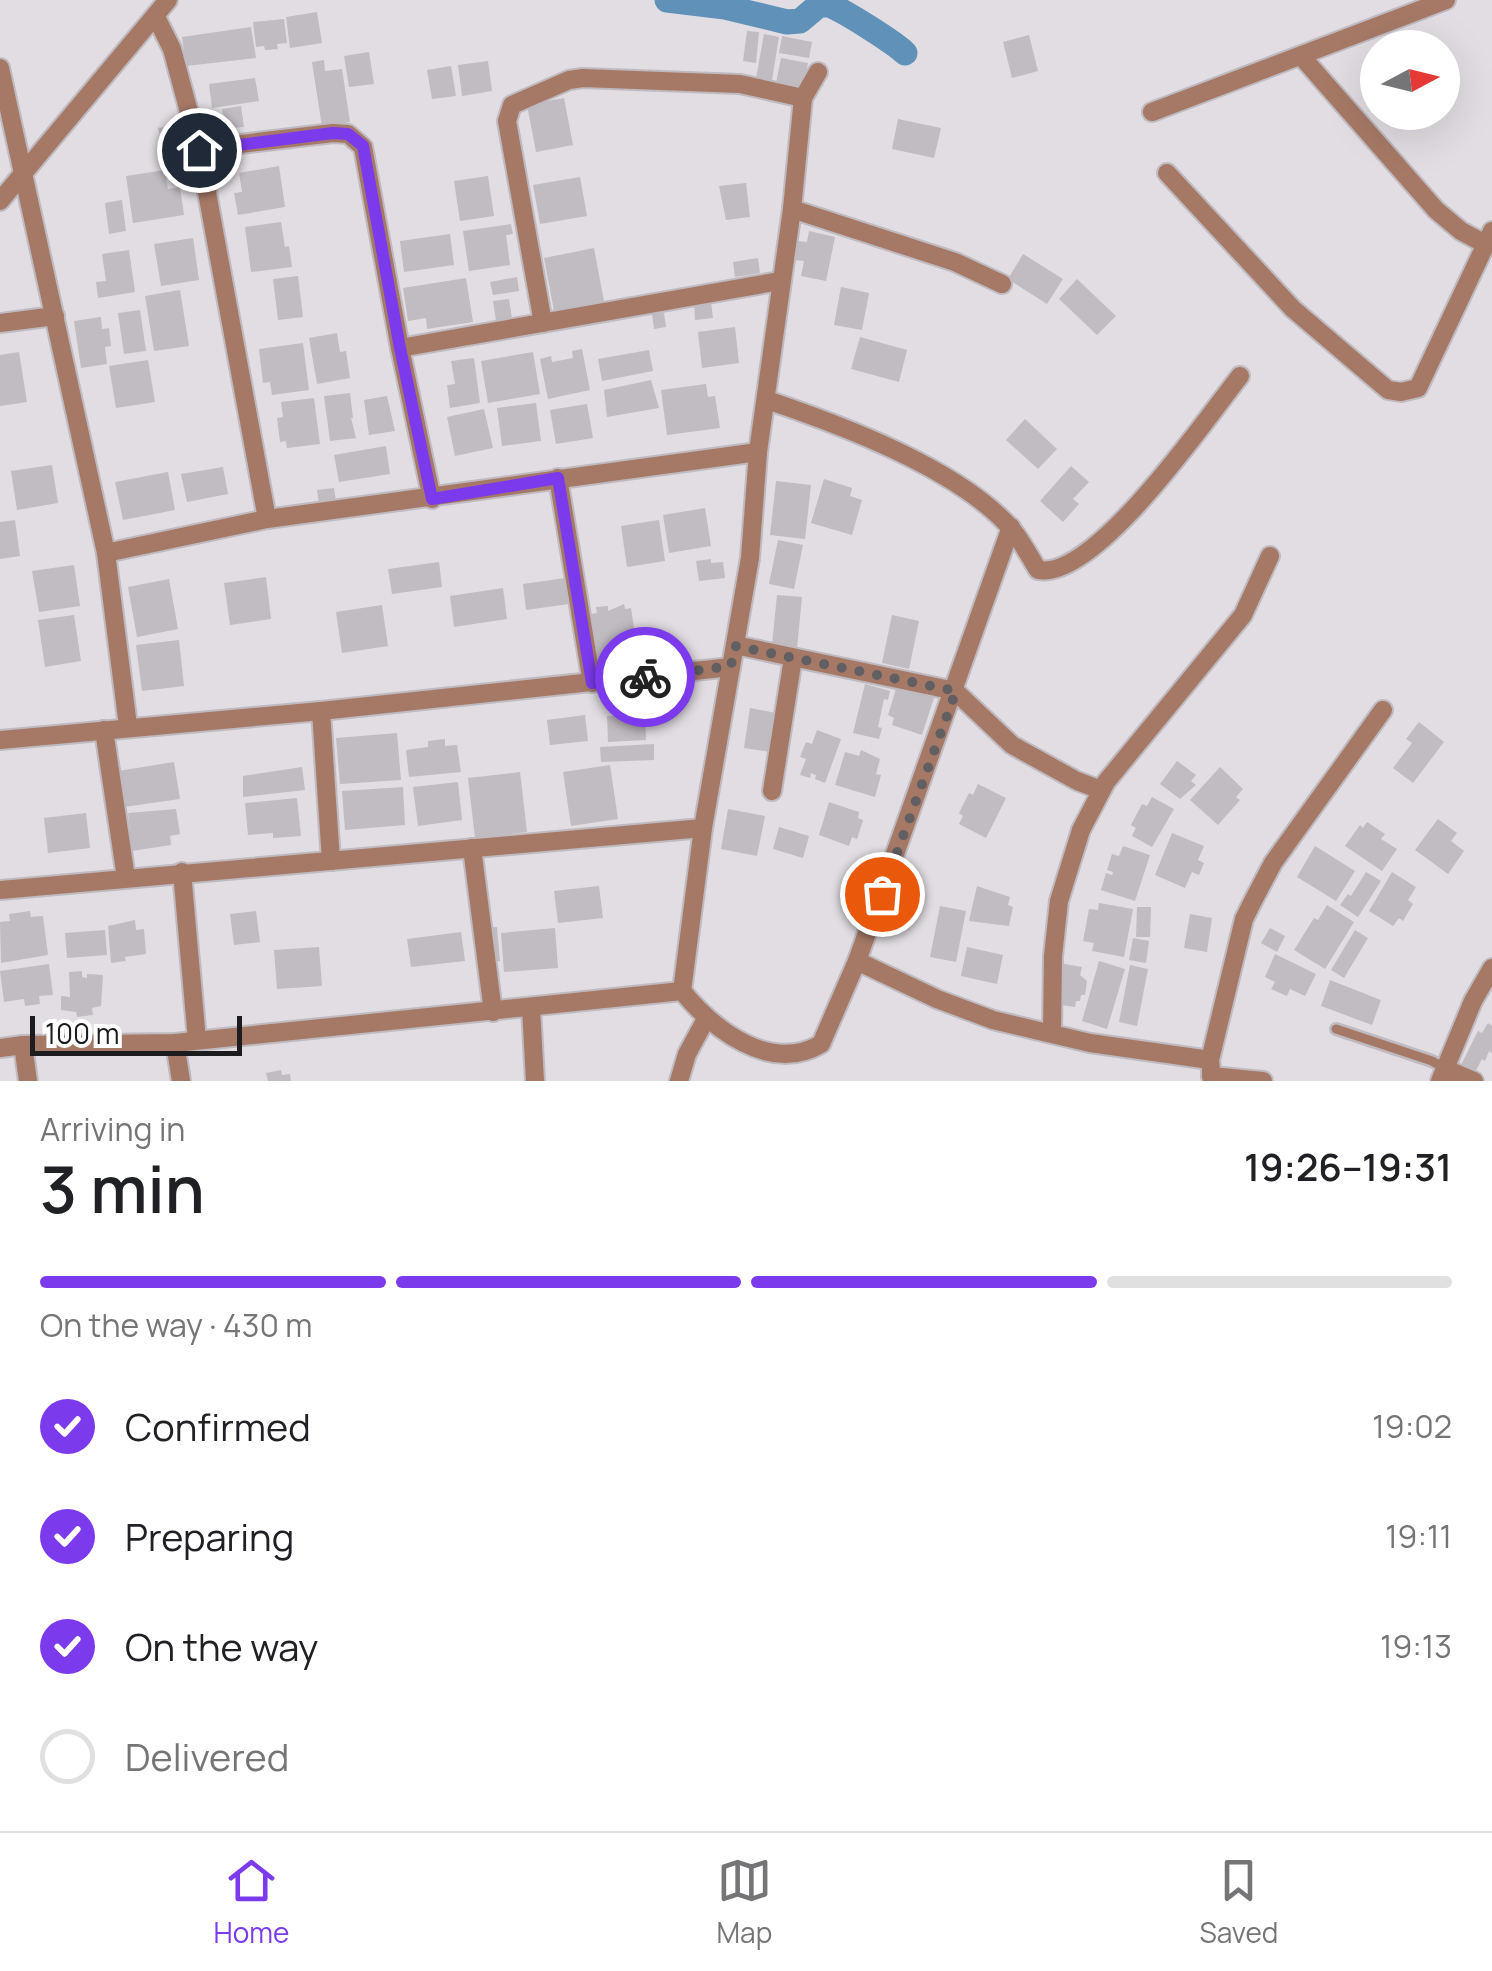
<!DOCTYPE html>
<meta charset="utf-8">
<style>
:root{--surface:#fff;--page:#f6f6f6;--text:#202124;--muted:#757577;--line:#e0e0e0;--accent:#7c3aed}
body{margin:0;font-family:Manrope,sans-serif;background:var(--page);color:var(--text);height:100vh;display:flex;flex-direction:column;font-size:38px;white-space:nowrap}
*{box-sizing:border-box;margin:0}
p{font-size:32px;color:var(--muted)}
.icon{flex:none;width:55px;height:55px;fill:none;stroke:currentColor;stroke-width:2;stroke-linecap:round;stroke-linejoin:round}
.map{position:relative;height:1081px;overflow:hidden}
.details{display:flex;flex-direction:column;background:var(--surface);flex:1}
.details>*{flex:none}
.needle{width:65px;rotate:83deg}
.fabs{position:absolute;left:1360px;top:30px;display:grid;gap:20px}
.fabs a{display:grid;place-items:center;width:100px;height:100px;border-radius:50%;background:var(--surface);box-shadow:0 10px 40px #0002;font-size:50px}
.scale{position:absolute;left:30px;bottom:25px;width:212px;box-sizing:border-box;padding-left:10px;border:5px solid #1c1b1d;border-top:0;font-size:28px;line-height:35px;white-space:nowrap;color:#1c1b1d;-webkit-text-stroke:8px #fff;paint-order:stroke}
.pin{position:absolute;display:grid;place-items:center;width:85px;height:85px;color:#fff;margin:-42px;border:5px solid #fff;border-radius:50%;box-shadow:0 2px 10px #0007}
.courier{position:absolute;display:grid;place-items:center;width:100px;height:100px;margin:-50px;border:8px solid #7c3aed;border-radius:50%;background:#fff;color:#222;box-shadow:0 2px 12px #0007}
.head em{font-style:normal;font-weight:600}
.head div{display:flex;flex-direction:column-reverse}
.head{display:flex;align-items:center;justify-content:space-between;height:170px;padding:0 40px}
h1{font-size:65px;font-weight:600;line-height:75px}
.bar{display:grid;grid-template-columns:repeat(4,1fr);gap:15px 10px;align-content:center;height:120px;padding:0 40px}
.bar i{height:12px;border-radius:8px;background:var(--line)}
.bar .selected{background:var(--accent)}
.bar p{grid-column:span 4}
ol{padding:0 40px;list-style:none}
li{display:flex;align-items:center;gap:30px;height:110px}
li p{margin-inline-start:auto}
li .icon{padding:10px;border-radius:50%;background:var(--accent);color:#fff;stroke-width:4}
li:last-child{color:var(--muted)}
li i{width:55px;height:55px;border:5px solid var(--line);border-radius:50%}
.tab-bar{display:flex;justify-content:space-around;align-items:center;height:140px;border-top:2px solid var(--line);background:var(--surface);font-size:28px;color:var(--muted)}
.tab-bar a{display:grid;justify-items:center;gap:5px}
.tab-bar .selected{color:var(--accent)}
.map>svg:first-child{display:block}
</style>
<div class="map">
<svg width="1492" height="1081" viewBox="0 0 1492 1081">
<rect width="100%" height="100%" fill="#e1dde2"/>
<g fill="none" stroke-linecap="round" stroke-linejoin="round">
<path stroke="#5f91b9" stroke-width="25" d="M 667,0 L 725,7 L 787,22 L 800,21 L 819,5 L 829,5 C 843,10 895,43 905,53"/>
</g>
<g fill="#c1bcc1">
<path d="M 317,12 L 322,43 L 290,48 L 286,17 Z"/>
<path d="M 284,19 L 287,43 L 277,44 L 278,49 L 265,50 L 264,46 L 256,47 L 253,22 Z"/>
<path d="M 251,27 L 256,58 L 186,66 L 182,37 Z"/>
<path d="M 747,31 L 759,32 L 756,63 L 743,61 Z"/>
<path d="M 764,34 L 779,37 L 771,86 L 755,84 Z"/>
<path d="M 1029,35 L 1038,71 L 1012,78 L 1003,42 Z"/>
<path d="M 782,36 L 812,42 L 809,58 L 779,53 Z"/>
<path d="M 369,52 L 374,84 L 349,87 L 344,56 Z"/>
<path d="M 781,58 L 808,63 L 803,93 L 775,88 Z"/>
<path d="M 324,60 L 325,71 L 342,69 L 350,122 L 322,127 L 312,62 Z"/>
<path d="M 488,61 L 492,91 L 462,96 L 458,65 Z"/>
<path d="M 451,66 L 456,96 L 432,99 L 427,70 Z"/>
<path d="M 255,78 L 259,101 L 212,108 L 209,84 Z"/>
<path d="M 564,98 L 573,145 L 536,152 L 527,105 Z"/>
<path d="M 241,106 L 244,127 L 225,129 L 222,109 Z"/>
<path d="M 898,119 L 941,128 L 934,158 L 892,149 Z"/>
<path d="M 179,124 L 185,146 L 164,151 L 158,128 Z"/>
<path d="M 279,166 L 285,207 L 238,215 L 234,193 L 242,192 L 239,173 Z"/>
<path d="M 165,170 L 168,189 L 180,187 L 184,215 L 133,223 L 126,176 Z"/>
<path d="M 488,176 L 494,216 L 460,221 L 454,181 Z"/>
<path d="M 580,177 L 587,216 L 540,224 L 533,185 Z"/>
<path d="M 746,183 L 750,217 L 726,220 L 719,186 Z"/>
<path d="M 122,200 L 126,231 L 109,234 L 105,203 Z"/>
<path d="M 281,222 L 285,247 L 289,246 L 292,267 L 251,272 L 245,227 Z"/>
<path d="M 511,224 L 513,234 L 506,235 L 510,265 L 469,271 L 463,231 Z"/>
<path d="M 809,231 L 835,237 L 826,281 L 801,276 L 804,261 L 794,260 L 798,241 L 807,242 Z"/>
<path d="M 450,234 L 454,265 L 404,272 L 400,241 Z"/>
<path d="M 193,238 L 199,280 L 161,286 L 154,244 Z"/>
<path d="M 594,248 L 604,301 L 554,311 L 544,258 Z"/>
<path d="M 129,250 L 135,292 L 98,298 L 96,282 L 106,281 L 102,254 Z"/>
<path d="M 1023,254 L 1063,279 L 1047,304 L 1008,279 Z"/>
<path d="M 758,258 L 760,273 L 735,277 L 733,262 Z"/>
<path d="M 298,276 L 303,317 L 278,320 L 273,279 Z"/>
<path d="M 517,277 L 519,291 L 493,295 L 490,282 Z"/>
<path d="M 466,278 L 473,322 L 427,329 L 426,318 L 408,321 L 403,288 Z"/>
<path d="M 1077,279 L 1116,316 L 1097,335 L 1059,299 Z"/>
<path d="M 841,287 L 869,293 L 862,330 L 834,325 Z"/>
<path d="M 180,290 L 189,346 L 154,351 L 145,296 Z"/>
<path d="M 509,299 L 513,325 L 497,327 L 493,301 Z"/>
<path d="M 711,302 L 713,318 L 695,320 L 694,303 Z"/>
<path d="M 140,310 L 146,351 L 124,354 L 118,313 Z"/>
<path d="M 664,313 L 666,327 L 654,329 L 652,314 Z"/>
<path d="M 101,317 L 102,329 L 109,328 L 111,346 L 105,347 L 107,364 L 81,368 L 74,321 Z"/>
<path d="M 735,327 L 739,363 L 702,368 L 698,332 Z"/>
<path d="M 337,333 L 340,352 L 346,351 L 350,378 L 317,384 L 309,338 Z"/>
<path d="M 860,337 L 907,350 L 899,382 L 851,369 Z"/>
<path d="M 303,343 L 309,390 L 272,395 L 270,382 L 263,383 L 259,349 Z"/>
<path d="M 582,349 L 590,390 L 548,399 L 540,359 L 551,356 L 552,362 L 573,358 L 572,351 Z"/>
<path d="M 649,350 L 653,371 L 602,381 L 598,359 Z"/>
<path d="M 19,352 L 27,402 L 0,406 L 0,355 Z"/>
<path d="M 533,352 L 540,394 L 488,403 L 481,361 Z"/>
<path d="M 474,358 L 480,403 L 450,408 L 447,385 L 455,384 L 451,361 Z"/>
<path d="M 148,360 L 155,402 L 116,408 L 109,366 Z"/>
<path d="M 651,380 L 659,408 L 607,417 L 604,390 Z"/>
<path d="M 706,384 L 708,397 L 715,396 L 720,428 L 667,435 L 661,390 Z"/>
<path d="M 350,393 L 353,418 L 351,418 L 356,438 L 330,441 L 324,396 Z"/>
<path d="M 387,396 L 395,431 L 369,435 L 364,400 Z"/>
<path d="M 314,398 L 320,444 L 287,448 L 286,441 L 280,442 L 277,418 L 283,417 L 281,402 Z"/>
<path d="M 536,403 L 541,441 L 502,446 L 497,408 Z"/>
<path d="M 587,404 L 593,438 L 556,444 L 550,410 Z"/>
<path d="M 484,409 L 493,448 L 455,456 L 447,417 Z"/>
<path d="M 1025,419 L 1057,449 L 1038,469 L 1006,440 Z"/>
<path d="M 386,446 L 390,474 L 339,482 L 334,455 Z"/>
<path d="M 52,465 L 58,503 L 17,510 L 11,471 Z"/>
<path d="M 1071,466 L 1089,482 L 1073,499 L 1079,504 L 1063,522 L 1040,501 Z"/>
<path d="M 223,467 L 228,494 L 187,502 L 181,474 Z"/>
<path d="M 168,472 L 175,510 L 123,520 L 115,482 Z"/>
<path d="M 824,479 L 852,488 L 850,496 L 862,500 L 852,535 L 811,523 Z"/>
<path d="M 776,481 L 811,485 L 805,539 L 770,535 Z"/>
<path d="M 334,488 L 337,509 L 320,512 L 317,490 Z"/>
<path d="M 705,508 L 711,546 L 669,553 L 663,515 Z"/>
<path d="M 15,520 L 20,556 L 0,559 L 0,522 Z"/>
<path d="M 659,520 L 665,561 L 627,567 L 621,526 Z"/>
<path d="M 778,540 L 803,545 L 794,589 L 769,584 Z"/>
<path d="M 711,559 L 711,563 L 723,562 L 725,578 L 699,581 L 696,561 Z"/>
<path d="M 439,562 L 442,587 L 392,594 L 388,569 Z"/>
<path d="M 74,565 L 80,606 L 39,612 L 32,571 Z"/>
<path d="M 266,577 L 271,619 L 230,625 L 224,583 Z"/>
<path d="M 565,578 L 569,604 L 526,610 L 523,584 Z"/>
<path d="M 169,579 L 178,629 L 137,637 L 128,587 Z"/>
<path d="M 503,588 L 507,619 L 454,627 L 450,596 Z"/>
<path d="M 777,595 L 802,597 L 797,648 L 772,645 Z"/>
<path d="M 624,604 L 625,609 L 631,608 L 637,646 L 619,652 L 618,648 L 605,650 L 606,657 L 595,658 L 585,615 L 597,613 L 596,607 L 608,606 L 608,611 Z"/>
<path d="M 382,605 L 388,646 L 342,653 L 336,612 Z"/>
<path d="M 74,615 L 81,661 L 45,667 L 38,620 Z"/>
<path d="M 892,615 L 919,621 L 909,669 L 882,663 Z"/>
<path d="M 179,640 L 184,686 L 142,691 L 136,645 Z"/>
<path d="M 865,684 L 890,691 L 888,700 L 884,699 L 878,727 L 882,728 L 879,739 L 853,733 Z"/>
<path d="M 897,686 L 934,698 L 922,735 L 892,725 L 894,718 L 888,715 Z"/>
<path d="M 635,708 L 635,715 L 645,714 L 646,740 L 608,742 L 607,716 L 614,716 L 614,709 Z"/>
<path d="M 750,708 L 776,713 L 770,752 L 744,748 Z"/>
<path d="M 585,715 L 588,741 L 550,745 L 547,720 Z"/>
<path d="M 1419,722 L 1444,742 L 1413,783 L 1393,768 L 1412,743 L 1406,739 Z"/>
<path d="M 817,730 L 841,739 L 825,783 L 815,779 L 816,775 L 811,773 L 810,778 L 800,775 L 806,759 L 800,757 L 806,742 L 812,744 Z"/>
<path d="M 397,733 L 401,780 L 340,784 L 336,738 Z"/>
<path d="M 445,739 L 445,746 L 457,745 L 461,772 L 409,777 L 406,750 L 428,747 L 428,741 Z"/>
<path d="M 654,744 L 654,760 L 601,762 L 600,747 Z"/>
<path d="M 861,750 L 880,759 L 876,774 L 881,775 L 875,797 L 835,785 L 845,752 L 859,756 Z"/>
<path d="M 1177,761 L 1196,775 L 1191,781 L 1196,785 L 1180,799 L 1160,784 Z"/>
<path d="M 174,762 L 180,799 L 124,807 L 118,771 Z"/>
<path d="M 610,765 L 618,819 L 571,826 L 563,772 Z"/>
<path d="M 302,767 L 305,790 L 243,797 L 243,776 Z"/>
<path d="M 1220,767 L 1243,789 L 1236,797 L 1240,800 L 1218,825 L 1190,800 Z"/>
<path d="M 520,772 L 527,832 L 475,838 L 468,778 Z"/>
<path d="M 458,782 L 462,820 L 418,826 L 413,787 Z"/>
<path d="M 978,784 L 1006,798 L 986,838 L 959,824 L 963,816 L 959,813 L 969,793 L 973,795 Z"/>
<path d="M 403,787 L 405,825 L 345,830 L 342,791 Z"/>
<path d="M 1152,797 L 1174,809 L 1152,847 L 1132,836 L 1136,828 L 1131,825 L 1142,804 L 1147,806 Z"/>
<path d="M 297,798 L 301,836 L 273,838 L 273,833 L 248,835 L 245,803 Z"/>
<path d="M 829,802 L 859,812 L 858,818 L 863,820 L 857,839 L 852,837 L 849,846 L 819,835 Z"/>
<path d="M 176,809 L 180,834 L 170,836 L 171,845 L 132,851 L 128,813 Z"/>
<path d="M 728,809 L 765,816 L 757,856 L 721,849 Z"/>
<path d="M 86,813 L 90,848 L 48,853 L 44,818 Z"/>
<path d="M 1438,819 L 1457,833 L 1451,841 L 1464,851 L 1448,874 L 1415,850 Z"/>
<path d="M 1367,822 L 1385,834 L 1381,839 L 1397,849 L 1382,871 L 1345,846 L 1360,825 L 1363,828 Z"/>
<path d="M 779,827 L 809,836 L 803,858 L 773,849 Z"/>
<path d="M 1172,833 L 1204,846 L 1198,860 L 1204,863 L 1199,875 L 1192,872 L 1185,888 L 1155,875 Z"/>
<path d="M 1123,846 L 1150,855 L 1135,901 L 1101,890 L 1106,873 L 1112,875 L 1113,872 L 1107,870 L 1112,854 L 1119,856 Z"/>
<path d="M 1315,846 L 1355,871 L 1336,901 L 1297,877 Z"/>
<path d="M 1366,872 L 1381,881 L 1358,917 L 1340,905 L 1348,894 L 1351,896 Z"/>
<path d="M 1392,872 L 1416,887 L 1408,900 L 1413,904 L 1403,921 L 1399,918 L 1393,926 L 1369,911 Z"/>
<path d="M 599,886 L 603,918 L 558,923 L 554,891 Z"/>
<path d="M 977,886 L 1010,897 L 1008,905 L 1013,907 L 1009,926 L 969,921 Z"/>
<path d="M 1099,903 L 1133,909 L 1124,957 L 1092,951 L 1094,943 L 1083,941 L 1089,909 L 1098,910 Z"/>
<path d="M 1327,905 L 1354,922 L 1325,969 L 1294,950 L 1314,918 L 1318,920 Z"/>
<path d="M 940,906 L 966,911 L 956,962 L 930,957 Z"/>
<path d="M 1137,907 L 1151,907 L 1150,937 L 1136,937 Z"/>
<path d="M 30,911 L 31,917 L 43,916 L 48,955 L 1,963 L 0,922 L 10,921 L 9,914 Z"/>
<path d="M 256,911 L 260,942 L 234,945 L 230,914 Z"/>
<path d="M 1190,914 L 1212,918 L 1207,952 L 1184,948 Z"/>
<path d="M 135,920 L 136,930 L 144,929 L 146,954 L 125,957 L 126,961 L 111,963 L 108,926 Z"/>
<path d="M 497,927 L 500,961 L 488,962 L 485,928 Z"/>
<path d="M 555,928 L 558,968 L 504,972 L 501,933 Z"/>
<path d="M 1270,928 L 1285,936 L 1277,952 L 1261,943 Z"/>
<path d="M 105,930 L 107,955 L 67,958 L 65,933 Z"/>
<path d="M 1355,930 L 1368,938 L 1344,978 L 1331,970 Z"/>
<path d="M 461,932 L 465,961 L 411,967 L 407,939 Z"/>
<path d="M 1133,938 L 1149,941 L 1146,963 L 1129,960 Z"/>
<path d="M 319,947 L 322,986 L 277,989 L 274,950 Z"/>
<path d="M 967,947 L 1003,955 L 997,984 L 961,976 Z"/>
<path d="M 1275,954 L 1316,974 L 1305,996 L 1290,989 L 1287,996 L 1271,989 L 1275,982 L 1265,977 Z"/>
<path d="M 1099,961 L 1125,969 L 1107,1029 L 1082,1021 Z"/>
<path d="M 1059,963 L 1082,967 L 1080,975 L 1087,981 L 1085,995 L 1081,995 L 1080,1001 L 1076,1001 L 1075,1007 L 1053,1004 Z"/>
<path d="M 49,964 L 53,995 L 39,996 L 40,1004 L 25,1006 L 24,999 L 4,1002 L 0,971 Z"/>
<path d="M 1130,965 L 1148,969 L 1137,1026 L 1119,1022 Z"/>
<path d="M 82,971 L 82,977 L 87,978 L 87,974 L 103,975 L 101,1006 L 92,1008 L 93,1015 L 77,1017 L 76,1012 L 61,1010 L 61,996 L 70,997 L 69,972 Z"/>
<path d="M 1330,980 L 1381,1000 L 1372,1025 L 1321,1006 Z"/>
<path d="M 1488,1023 L 1492,1026 L 1492,1053 L 1489,1051 L 1485,1061 L 1482,1059 L 1474,1074 L 1460,1067 L 1478,1031 L 1482,1033 Z"/>
<path d="M 281,1070 L 282,1075 L 290,1074 L 291,1081 L 268,1081 L 266,1073 Z"/>
</g>
<g fill="none" stroke-linecap="round" stroke-linejoin="round">
<g stroke="#bebabf" stroke-width="14">
<path id="service" d="M 1336,1029 L 1432,1061 L 1446,1069"/>
</g>
<g stroke="#bebabf" stroke-width="22">
<g id="minor">
<path d="M 156,17 L 172,49 L 199,149 L 267,519"/>
<path d="M 1302,57 L 1436,210 L 1461,231 L 1487,245"/>
<path d="M 0,68 L 106,553 L 128,726"/>
<path d="M 818,72 L 803,98 L 792,209 L 758,452 L 750,558 L 703,828 L 682,991 C 713,1029 770,1074 821,1044 L 857,961 L 1011,527"/>
<path d="M 1152,112 L 1446,0"/>
<path d="M 199,149 L 333,133 L 348,134 L 363,147 L 400,348 L 432,499"/>
<path d="M 1167,173 L 1293,309 L 1388,390 L 1401,392 L 1418,388 L 1492,231"/>
<path d="M 0,201 L 168,0"/>
<path d="M 792,209 L 955,262 L 1002,284"/>
<path d="M 0,323 L 55,316"/>
<path d="M 543,323 L 507,121 L 512,105 L 569,80 L 583,78 L 740,84 L 803,98"/>
<path d="M 400,348 L 780,281"/>
<path d="M 767,400 C 841,425 954,467 1008,525 C 1020,537 1029,556 1038,570 C 1095,581 1206,419 1240,376"/>
<path d="M 558,478 L 592,683"/>
<path d="M 106,553 L 267,519 L 758,452"/>
<path d="M 735,645 L 955,691 L 1012,745 L 1077,781 L 1101,790"/>
<path d="M 321,711 L 331,861"/>
<path d="M 104,730 L 126,878"/>
<path d="M 0,740 L 321,711 L 731,667"/>
<path d="M 772,791 L 793,658"/>
<path d="M 472,848 L 493,1012"/>
<path d="M 182,872 L 197,1040"/>
<path d="M 0,890 L 703,828"/>
<path d="M 857,961 L 937,999 L 993,1020 L 1090,1043 L 1210,1060"/>
<path d="M 531,1008 L 535,1081"/>
<path d="M 1052,1032 L 1053,956 L 1059,901 L 1081,830 L 1106,782 L 1243,615 L 1270,556"/>
<path d="M 175,1043 L 181,1081"/>
<path d="M 23,1045 L 28,1081"/>
<path d="M 0,1048 L 23,1045 L 175,1043 L 682,991"/>
<path d="M 1446,1069 L 1474,1081"/>
<path d="M 1211,1076 L 1263,1081"/>
<path d="M 679,1081 L 687,1054 L 706,1019"/>
<path d="M 1212,1081 L 1210,1060 L 1244,919 L 1254,899 L 1273,863 L 1383,710"/>
<path d="M 1440,1081 L 1473,1001 L 1492,968"/>
</g>
</g>
<use href="#service" stroke="#a67966" stroke-width="9"/>
<use href="#minor" stroke="#a67966" stroke-width="18"/>
</g>
<g fill="none" stroke-linecap="round" stroke-linejoin="round">
<path stroke="#615f62" stroke-width="10" stroke-dasharray="0 18" d="M 645,677 L 731,666 L 735,646 L 956,691 L 882,894"/>
<path stroke="#7c3aed" stroke-width="12" d="M 199,150 L 333,133 L 348,134 L 363,146 L 400,348 L 432,499 L 558,478 L 592,683 L 645,677"/>
</g>
</svg>
<div class="fabs">
<a><svg class="needle" viewBox="-14 -14 28 28"><path d="M0-13l5 13h-10z" fill="#e53935"/><path d="M0 13l5-13h-10z" fill="#757577"/></svg></a>
</div>
<div class="scale">100 m</div>
<div class="pin" style="left:882px;top:894px;background:#ea580c"><svg class="icon" aria-label="bag" viewBox="0 0 24 24"><path d="M5 8h14l-1 12H6zM9 8a3 3 0 0 1 6 0"/></svg></div>
<div class="pin" style="left:199px;top:150px;background:#1f2937"><svg class="icon" aria-label="home" viewBox="0 0 24 24"><path d="M3 11l9-7 9 7M6 9v11h12V9"/></svg></div>
<div class="courier" style="left:645px;top:677px"><svg class="icon" aria-label="bike" viewBox="0 0 24 24"><circle cx="6" cy="16" r="4"/><circle cx="18" cy="16" r="4"/><path d="M6 16l4-8h5l3 8M10 8l3 8H6M13 5h3"/></svg></div>
</div>
<section class="details">
<div class="head"><div><h1>3 min</h1><p>Arriving in</p></div><em>19:26–19:31</em></div>
<div class="bar"><i class="selected"></i><i class="selected"></i><i class="selected"></i><i></i><p>On the way · 430 m</p></div>
<ol>
<li><svg class="icon" aria-label="check" viewBox="0 0 24 24"><path d="M5 12l5 5 9-10"/></svg>Confirmed<p>19:02</p></li>
<li><svg class="icon" aria-label="check" viewBox="0 0 24 24"><path d="M5 12l5 5 9-10"/></svg>Preparing<p>19:11</p></li>
<li><svg class="icon" aria-label="check" viewBox="0 0 24 24"><path d="M5 12l5 5 9-10"/></svg>On the way<p>19:13</p></li>
<li><i></i>Delivered</li>
</ol>
</section>
<nav class="tab-bar">
<a class="selected"><svg class="icon" aria-label="home" viewBox="0 0 24 24"><path d="M3 11l9-7 9 7M6 9v11h12V9"/></svg>Home</a>
<a><svg class="icon" aria-label="map" viewBox="0 0 24 24"><path d="M3 6l6-2 6 2 6-2v14l-6 2-6-2-6 2zM9 4v14M15 6v14"/></svg>Map</a>
<a><svg class="icon" aria-label="saved" viewBox="0 0 24 24"><path d="M7 4h10v16l-5-4-5 4z"/></svg>Saved</a>
</nav>
